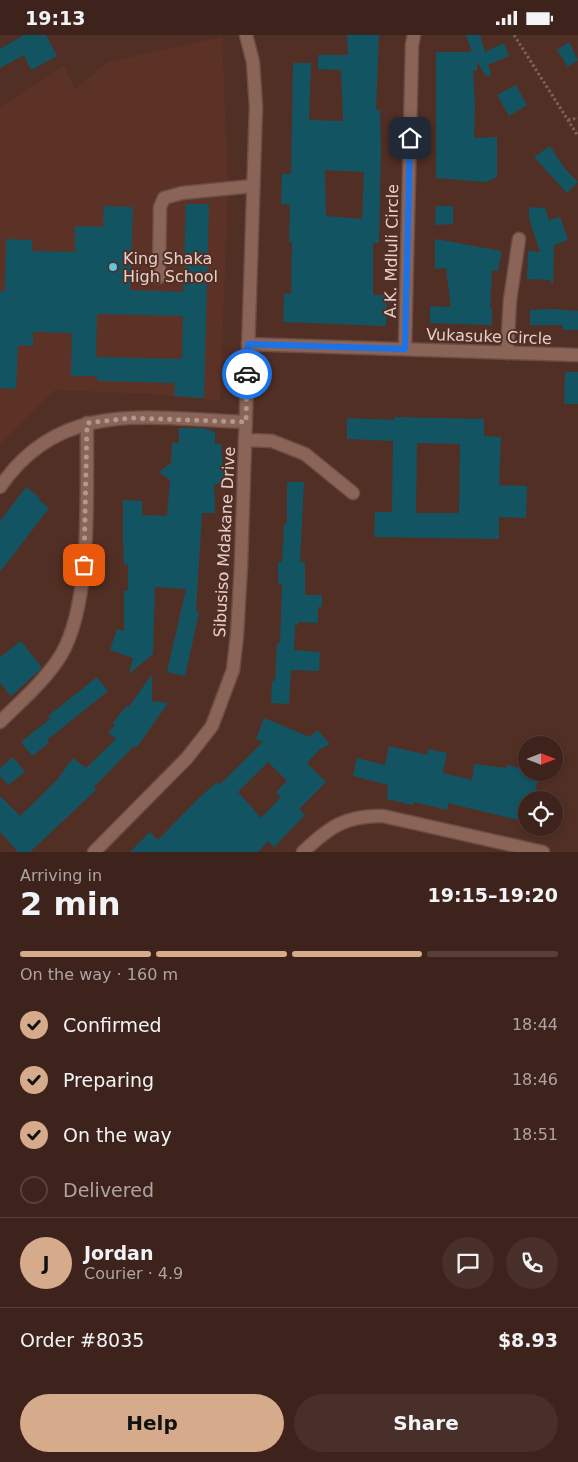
<!DOCTYPE html>
<meta charset="utf-8">
<style>
:root{--surface:#3e231c;--page:#492f29;--text:#f1f3f6;--muted:#ada4a3;--line:#57403b;--accent:#d6ab8b}
body{margin:0;font-family:"DejaVu Sans",sans-serif;background:var(--page);color:var(--text);height:100vh;display:flex;flex-direction:column;font-size:19px;white-space:nowrap}
*{box-sizing:border-box;margin:0}
p{font-size:16px;color:var(--muted)}
.icon{flex:none;width:28px;height:28px;fill:none;stroke:currentColor;stroke-width:2;stroke-linecap:round;stroke-linejoin:round}
.map{position:relative;height:817px;overflow:hidden}
.details{display:flex;flex-direction:column;background:var(--surface);flex:1}
.details>*{flex:none}
.needle{width:32px;rotate:90deg}
.controls{position:absolute;left:518px;top:701px;display:grid;gap:10px}
.controls a{display:grid;place-items:center;width:45px;height:45px;border-radius:50%;background:var(--surface);box-shadow:0 2px 8px #0003,0 0 0 1px var(--line);font-size:25px}
.pin{position:absolute;display:grid;place-items:center;width:42px;height:42px;color:#fff;margin:-21px;border-radius:10px;box-shadow:0 2px 8px #0006}
.courier{position:absolute;display:grid;place-items:center;width:50px;height:50px;margin:-25px;border:4px solid #1a73e8;border-radius:50%;background:#fff;color:#222;box-shadow:0 1px 6px #0007}
.head em{font-style:normal;font-weight:700}
.head div{display:flex;flex-direction:column-reverse}
.head{display:flex;align-items:center;justify-content:space-between;height:85px;padding:0 20px}
h1{font-size:32px;font-weight:700;line-height:38px}
.bar{display:grid;grid-template-columns:repeat(4,1fr);gap:8px 5px;align-content:center;height:60px;padding:0 20px}
.bar i{height:6px;border-radius:4px;background:var(--line)}
.bar .on{background:var(--accent)}
.bar p{grid-column:span 4}
.line{display:flex;align-items:center;gap:12px;padding:0 20px;border-top:1px solid var(--line)}
.line div{flex:1}
.round{display:grid;place-items:center;flex:none;width:52px;height:52px;border-radius:26px;background:var(--page)}
ol{padding:0 20px;list-style:none}
li{display:flex;align-items:center;gap:15px;height:55px}
li p{margin-inline-start:auto}
li .icon{padding:5px;border-radius:50%;background:var(--accent);color:#111;stroke-width:4}
li:last-child{color:var(--muted)}
li i{width:28px;height:28px;border:2px solid var(--line);border-radius:50%}
.button{display:flex;gap:10px;margin-top:auto;padding:10px 20px}
.button a{flex:1;height:58px;border-radius:30px;background:var(--accent);color:#111;font-size:20px;font-weight:700;line-height:58px;text-align:center}
.button a+a{background:var(--page);color:var(--text)}
.status{display:flex;justify-content:space-between;align-items:center;height:35px;padding:0 25px;background:var(--surface);direction:ltr}
.status svg{height:14px;fill:currentColor}
.map>svg:first-child{display:block}
</style>
<div class="status"><b>19:13</b><svg viewBox="0 0 49 12"><path d="M0 12V9h3v3zM5 12V6h3v6zM10 12V3h3v9zM15 12V0h3v12zM26 1h20v11H26zM47 4h2v5h-2z"/></svg></div>
<div class="map">
<svg width="578" height="817" viewBox="0 0 578 817">
<rect width="100%" height="100%" fill="#522f25"/>
<path fill="#5d3226" d="M 222,2 L 228,153 L 220,366 L 153,359 L 55,355 L 0,409 L 0,73 L 64,31 L 75,54 L 108,27 Z"/>
<g fill="#135463" fill-rule="evenodd">
<path d="M 24,0 L 46,0 L 57,21 L 31,35 L 24,20 L 0,33 L 0,14 Z"/>
<path d="M 347,0 L 379,0 L 376,75 L 380,75 L 381,110 L 379,208 L 373,208 L 373,260 L 387,260 L 386,291 L 283,287 L 284,258 L 291,259 L 292,207 L 289,207 L 290,170 L 281,169 L 282,139 L 291,139 L 293,28 L 311,28 L 309,85 L 343,86 L 341,35 L 318,34 L 318,20 L 348,20 ZM 325,135 L 364,137 L 362,184 L 326,181 Z"/>
<path d="M 466,0 L 480,0 L 485,17 L 504,8 L 509,21 L 488,30 L 491,40 L 486,42 L 477,26 L 477,35 L 473,36 L 475,72 L 474,103 L 497,102 L 497,142 L 486,147 L 436,143 L 436,17 L 472,17 Z"/>
<path d="M 569,7 L 578,25 L 568,32 L 557,15 Z"/>
<path d="M 516,50 L 527,70 L 509,81 L 497,60 Z"/>
<path d="M 550,111 L 565,134 L 578,147 L 567,158 L 534,122 Z"/>
<path d="M 186,169 L 209,169 L 204,363 L 174,361 L 175,348 L 97,346 L 97,341 L 71,341 L 72,298 L 33,297 L 33,311 L 18,310 L 16,354 L 0,353 L 0,256 L 5,256 L 6,204 L 32,205 L 32,216 L 75,217 L 75,191 L 103,192 L 104,171 L 133,172 L 130,255 L 183,257 ZM 97,279 L 183,281 L 182,324 L 96,322 Z"/>
<path d="M 436,171 L 453,171 L 453,189 L 435,190 Z"/>
<path d="M 529,172 L 545,173 L 549,185 L 560,182 L 568,205 L 554,210 L 553,250 L 550,245 L 527,244 L 528,216 L 540,217 L 529,183 Z"/>
<path d="M 435,204 L 502,216 L 498,236 L 492,235 L 490,273 L 492,273 L 492,290 L 430,288 L 430,271 L 451,272 L 446,233 L 435,234 Z"/>
<path d="M 552,274 L 578,276 L 578,295 L 563,295 L 563,290 L 530,290 L 530,275 Z"/>
<path d="M 565,337 L 578,337 L 578,369 L 564,369 Z"/>
<path d="M 394,382 L 484,384 L 484,401 L 501,402 L 499,450 L 527,451 L 526,483 L 499,482 L 499,504 L 374,502 L 375,477 L 392,477 L 393,406 L 347,404 L 347,383 L 394,385 ZM 417,408 L 460,409 L 459,478 L 416,478 Z"/>
<path d="M 179,393 L 203,393 L 215,397 L 215,409 L 221,409 L 223,433 L 224,449 L 214,449 L 215,478 L 202,478 L 196,576 L 199,577 L 192,610 L 185,641 L 167,637 L 186,554 L 155,552 L 153,619 L 129,639 L 133,623 L 110,615 L 117,594 L 124,596 L 124,556 L 128,555 L 128,529 L 124,530 L 123,509 L 123,465 L 142,466 L 142,480 L 167,481 L 170,445 L 159,437 L 171,428 L 172,408 L 179,408 Z"/>
<path d="M 287,447 L 304,447 L 300,527 L 305,527 L 305,560 L 322,560 L 322,572 L 318,572 L 318,588 L 298,587 L 298,590 L 295,590 L 294,615 L 320,617 L 319,636 L 291,635 L 289,669 L 271,668 L 272,646 L 275,646 L 277,608 L 280,608 L 282,549 L 278,549 L 278,527 L 282,527 L 284,489 L 287,489 Z"/>
<path d="M 26,452 L 40,463 L 39,465 L 49,473 L 0,537 L 0,486 Z"/>
<path d="M 21,606 L 42,633 L 11,661 L 0,648 L 0,622 Z"/>
<path d="M 152,639 L 152,666 L 168,668 L 137,712 L 134,711 L 94,752 L 96,755 L 30,817 L 18,817 L 0,797 L 0,761 L 20,781 L 57,745 L 73,723 L 86,733 L 116,704 L 108,697 L 115,690 L 113,688 L 126,671 L 129,672 Z"/>
<path d="M 97,642 L 108,656 L 47,705 L 49,708 L 32,721 L 21,707 L 50,684 L 48,681 Z"/>
<path d="M 264,683 L 310,702 L 317,695 L 330,709 L 319,715 L 307,728 L 326,747 L 299,774 L 305,780 L 274,812 L 268,806 L 258,817 L 130,817 L 150,797 L 158,805 L 200,762 L 217,747 L 219,750 L 263,707 L 256,704 ZM 268,727 L 287,746 L 276,757 L 281,762 L 261,783 L 238,757 Z"/>
<path d="M 389,711 L 427,720 L 428,714 L 447,718 L 443,738 L 472,745 L 474,729 L 506,733 L 507,730 L 526,734 L 526,738 L 540,738 L 533,765 L 526,765 L 526,787 L 448,768 L 447,775 L 414,767 L 413,770 L 387,764 L 388,750 L 353,741 L 357,723 L 385,730 Z"/>
<path d="M 13,722 L 25,737 L 8,750 L 0,741 L 0,733 Z"/>
</g>
<g fill="none" stroke-linecap="round" stroke-linejoin="round">
<g stroke="#6c4e46" stroke-width="15">
<g id="minor">
<path d="M 159,242 L 160,172 L 164,163 L 182,158 L 253,151"/>
<path d="M 248,309 L 578,320"/>
<path d="M 405,313 L 412,10 L 414,0"/>
<path d="M 507,318 L 510,265 L 519,204"/>
<path d="M 245,405 L 272,406 L 305,419 L 353,458"/>
<path d="M 0,452 C 61,362 152,384 246,387"/>
<path d="M 0,687 C 21,666 45,646 61,620 C 93,566 86,452 87,388"/>
<path d="M 94,817 L 187,723 L 212,691 L 233,635 L 237,600 L 241,530 L 256,72 L 253,27 L 246,0"/>
<path d="M 303,817 C 329,792 346,780 383,781 L 543,817"/>
</g>
</g>
<g stroke="#806158" stroke-width="3" stroke-dasharray="2.5 2.5" stroke-linecap="butt">
<path d="M 514,0 L 578,101"/>
<path d="M 568,85 L 578,83"/>
</g>
<use href="#minor" stroke="#8b6458" stroke-width="12"/>
</g>
<g fill="none" stroke-linecap="round" stroke-linejoin="round">
<path stroke="#b39890" stroke-width="5" stroke-dasharray="0 9" d="M 84,530 L 87,388 L 131,383 L 246,387 L 247,339"/>
<path stroke="#1a73e8" stroke-width="6" d="M 247,339 L 248,309 L 405,314 L 410,103"/>
</g>
<circle fill="#59c8e4" stroke="#522f25" stroke-width="2" cx="113" cy="232" r="5"/>
<g text-anchor="middle" stroke-width="4" stroke-linejoin="round" paint-order="stroke">
<g font-size="16" fill="#e7d0ca" stroke="#522f25">
<text transform="translate(391 216) rotate(-89)" y="6">A.K. Mdluli Circle</text>
<text transform="translate(489 301) rotate(2)" y="6">Vukasuke Circle</text>
<text transform="translate(224 507) rotate(-87)" y="6">Sibusiso Mdakane Drive</text>
</g>
<g font-size="16" fill="#e7d0ca" stroke="#522f25" text-anchor="start">
<text x="123" y="229">King Shaka<tspan x="123" dy="18">High School</tspan></text>
</g>
</g>
</svg>
<div class="controls">
<a><svg class="needle" viewBox="-14 -14 28 28"><path d="M0-13l5 13h-10z" fill="#e53935"/><path d="M0 13l5-13h-10z" fill="#ada4a3"/></svg></a>
<a><svg class="icon" aria-label="locate" viewBox="0 0 24 24"><circle cx="12" cy="12" r="6"/><path d="M12 2v4M12 18v4M2 12h4M18 12h4"/></svg></a>
</div>
<div class="pin" style="left:84px;top:530px;background:#ea580c"><svg class="icon" aria-label="bag" viewBox="0 0 24 24"><path d="M5 8h14l-1 12H6zM9 8a3 3 0 0 1 6 0"/></svg></div>
<div class="pin" style="left:410px;top:103px;background:#1f2937"><svg class="icon" aria-label="home" viewBox="0 0 24 24"><path d="M3 11l9-7 9 7M6 9v11h12V9"/></svg></div>
<div class="courier" style="left:247px;top:339px"><svg class="icon" aria-label="car" viewBox="0 0 24 24"><path d="M5 17H2v-5l4-1 3-4h7l3 4 3 1v5h-3M9 17h6M6 11h13"/><circle cx="7" cy="17" r="2"/><circle cx="17" cy="17" r="2"/></svg></div>
</div>
<section class="details">
<div class="head"><div><h1>2 min</h1><p>Arriving in</p></div><em>19:15–19:20</em></div>
<div class="bar"><i class="on"></i><i class="on"></i><i class="on"></i><i></i><p>On the way · 160 m</p></div>
<ol>
<li><svg class="icon" aria-label="check" viewBox="0 0 24 24"><path d="M5 12l5 5 9-10"/></svg>Confirmed<p>18:44</p></li>
<li><svg class="icon" aria-label="check" viewBox="0 0 24 24"><path d="M5 12l5 5 9-10"/></svg>Preparing<p>18:46</p></li>
<li><svg class="icon" aria-label="check" viewBox="0 0 24 24"><path d="M5 12l5 5 9-10"/></svg>On the way<p>18:51</p></li>
<li><i></i>Delivered</li>
</ol>
<div class="line" style="height:90px"><b class="round" style="background:var(--accent);color:#111">J</b><div><b>Jordan</b><p>Courier · 4.9</p></div><a class="round"><svg class="icon" aria-label="chat" viewBox="0 0 24 24"><path d="M4 5h16v11H9l-5 4z"/></svg></a><a class="round"><svg class="icon" aria-label="phone" viewBox="0 0 24 24"><path d="M5 4h4l2 5-3 2q2 4 5 5l2-3 5 2v4C11 20 4 13 5 4z"/></svg></a></div>
<div class="line" style="height:65px"><div>Order #8035</div><b>$8.93</b></div>
<div class="button"><a>Help</a><a>Share</a></div>
</section>
